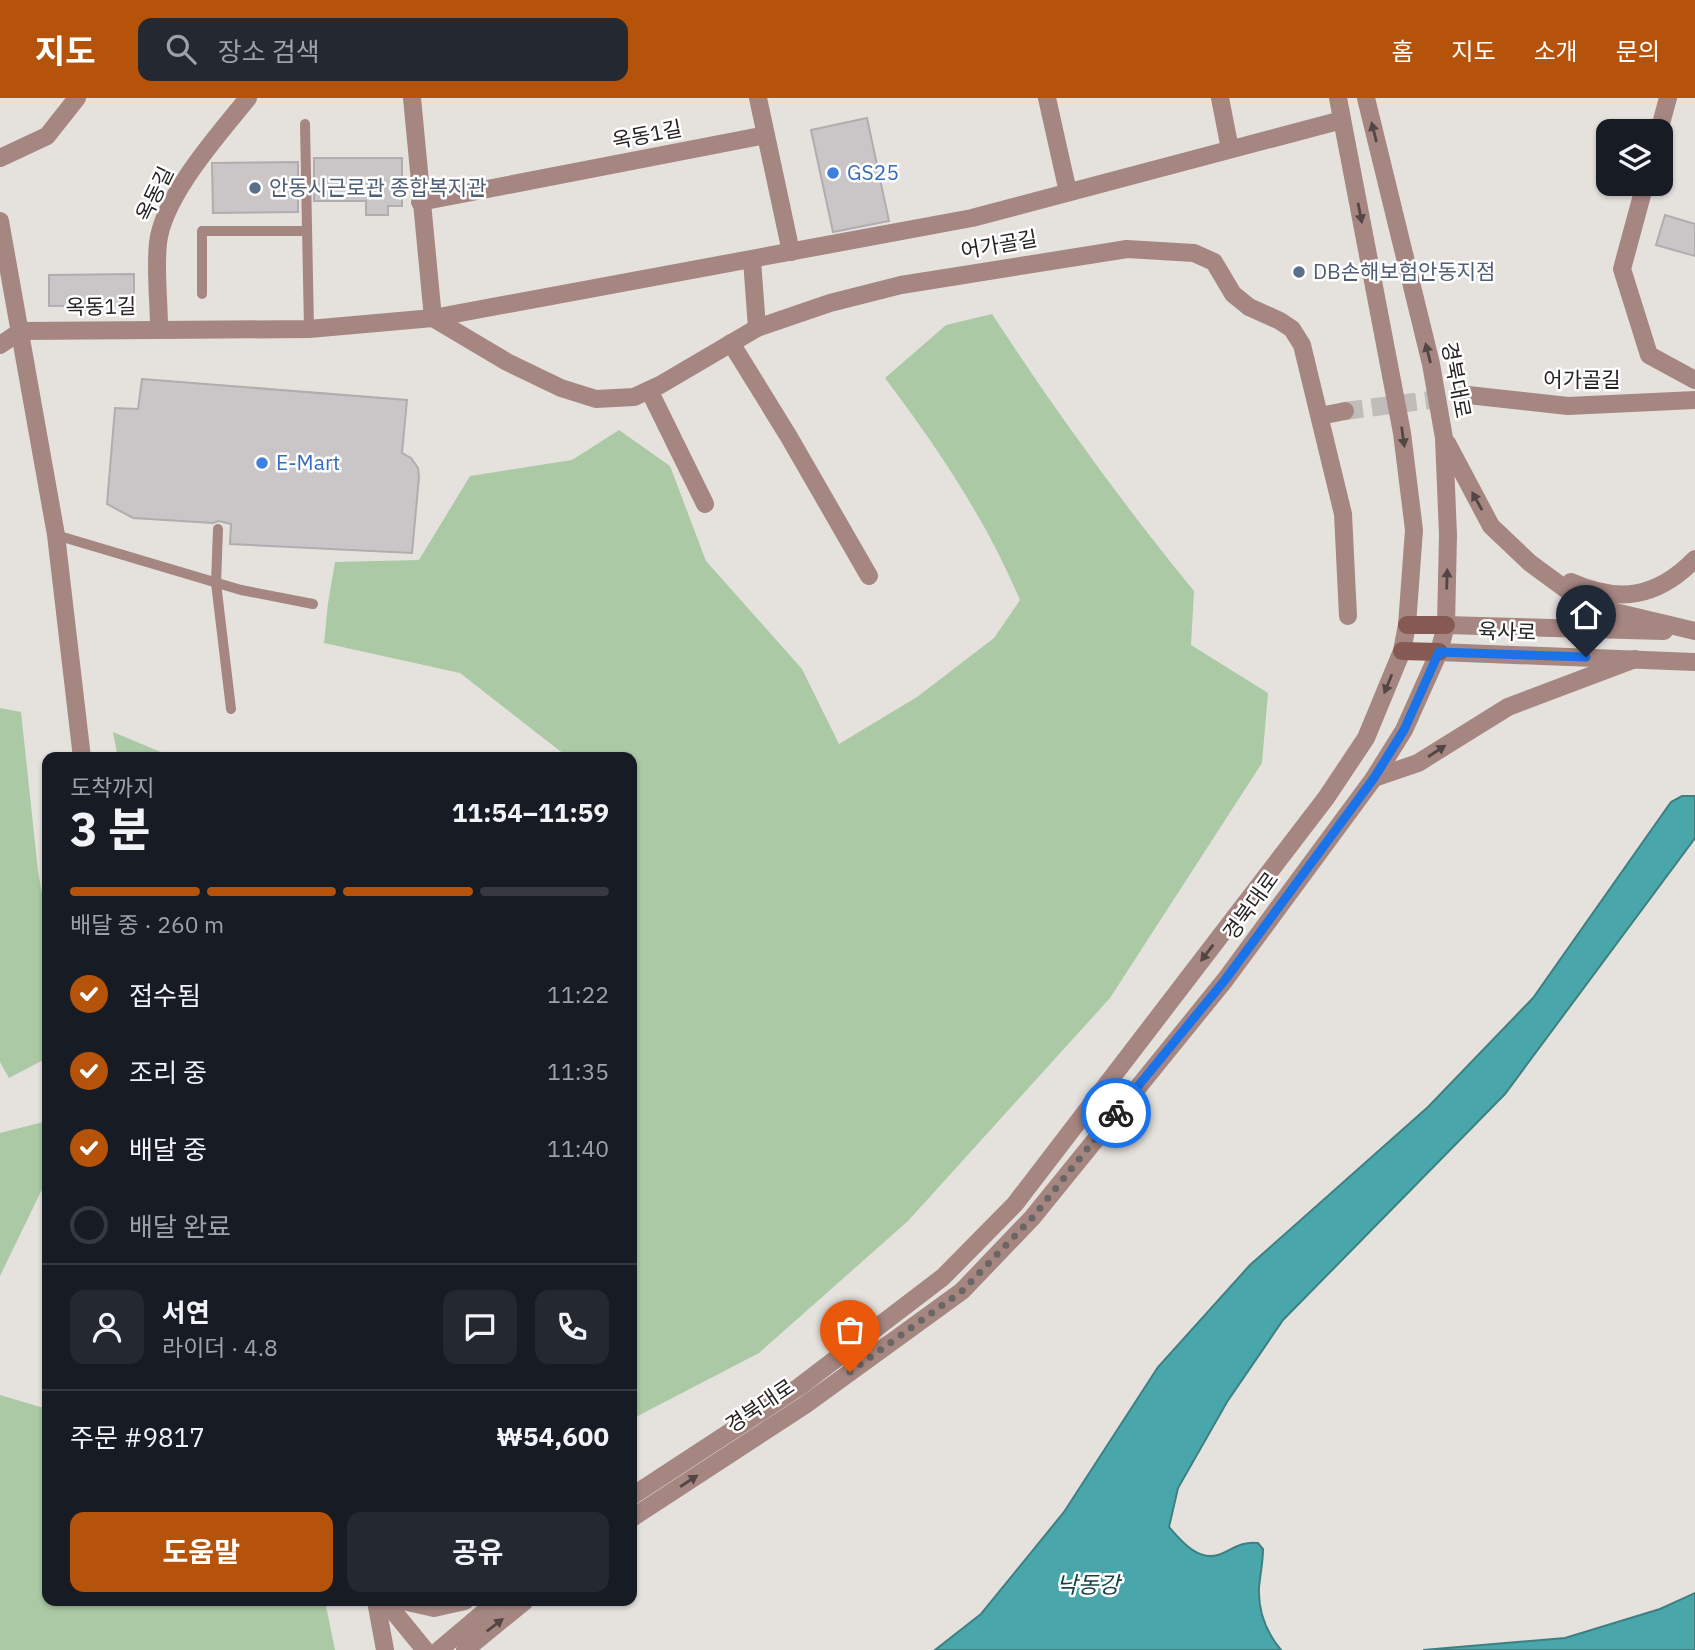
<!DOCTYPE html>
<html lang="ko">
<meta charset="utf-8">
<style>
:root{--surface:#171b24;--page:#242831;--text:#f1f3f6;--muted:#9ea1a6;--line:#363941;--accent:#b45309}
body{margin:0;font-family:"IBM Plex Sans","Noto Sans KR",sans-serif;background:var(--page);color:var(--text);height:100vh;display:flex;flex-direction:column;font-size:26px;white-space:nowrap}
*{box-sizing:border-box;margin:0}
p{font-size:23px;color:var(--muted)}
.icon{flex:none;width:38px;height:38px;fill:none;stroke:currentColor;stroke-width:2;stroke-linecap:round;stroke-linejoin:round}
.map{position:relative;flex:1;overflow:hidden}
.drawer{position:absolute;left:42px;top:654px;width:595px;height:854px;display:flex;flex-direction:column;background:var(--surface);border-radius:14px;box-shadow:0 2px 5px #0004}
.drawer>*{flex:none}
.fabs{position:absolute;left:1596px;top:21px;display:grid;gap:14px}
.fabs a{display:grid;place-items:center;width:77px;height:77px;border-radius:14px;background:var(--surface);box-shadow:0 2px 5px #0004;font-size:35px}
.pin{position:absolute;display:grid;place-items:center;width:60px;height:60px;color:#fff;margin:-72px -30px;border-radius:50% 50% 50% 0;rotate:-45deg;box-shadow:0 0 7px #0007}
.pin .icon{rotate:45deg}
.courier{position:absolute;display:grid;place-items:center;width:70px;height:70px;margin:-35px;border:5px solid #1a73e8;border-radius:50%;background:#fff;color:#222;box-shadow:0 2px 9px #0007}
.overview em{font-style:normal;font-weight:700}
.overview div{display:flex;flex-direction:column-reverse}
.overview{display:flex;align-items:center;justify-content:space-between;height:119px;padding:0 28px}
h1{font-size:46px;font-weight:700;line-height:52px}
.bar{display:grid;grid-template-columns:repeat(4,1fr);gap:10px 7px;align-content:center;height:84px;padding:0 28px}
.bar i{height:9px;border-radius:5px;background:var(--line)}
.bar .active{background:var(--accent)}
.bar p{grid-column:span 4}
.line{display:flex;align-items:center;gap:18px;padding:0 28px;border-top:2px solid var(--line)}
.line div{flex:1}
.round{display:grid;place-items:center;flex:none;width:74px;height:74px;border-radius:14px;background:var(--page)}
ol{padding:0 28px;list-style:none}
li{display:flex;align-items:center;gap:21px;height:77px}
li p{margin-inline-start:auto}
li .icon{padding:7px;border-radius:50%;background:var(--accent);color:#fff;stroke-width:4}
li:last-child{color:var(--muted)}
li i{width:38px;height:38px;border:4px solid var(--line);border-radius:50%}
.button{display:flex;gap:14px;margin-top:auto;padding:14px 28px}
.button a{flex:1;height:80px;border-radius:14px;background:var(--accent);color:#fff;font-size:28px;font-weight:700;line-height:80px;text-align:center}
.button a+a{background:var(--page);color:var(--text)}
header{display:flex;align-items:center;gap:42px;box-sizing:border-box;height:98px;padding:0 35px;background:var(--accent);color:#fff}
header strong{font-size:33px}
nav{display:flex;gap:38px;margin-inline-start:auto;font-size:24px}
.search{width:490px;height:63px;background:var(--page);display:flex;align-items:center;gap:18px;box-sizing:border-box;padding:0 24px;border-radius:14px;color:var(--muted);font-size:26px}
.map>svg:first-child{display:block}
</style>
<header>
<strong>지도</strong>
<div class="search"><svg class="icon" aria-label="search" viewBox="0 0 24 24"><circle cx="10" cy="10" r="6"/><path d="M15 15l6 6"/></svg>장소 검색</div>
<nav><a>홈</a><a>지도</a><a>소개</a><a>문의</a></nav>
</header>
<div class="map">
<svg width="1695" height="1552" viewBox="0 0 1695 1552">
<rect width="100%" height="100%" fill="#e5e2de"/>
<g fill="#abc9a4">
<path d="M 992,216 C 1055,312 1121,404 1194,493 L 1191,547 L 1268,595 L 1262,665 L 1110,900 L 908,1123 L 759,1255 L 632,1321 L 632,660 L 569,660 L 460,575 L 324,545 L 328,505 L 335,464 L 419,462 L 470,378 L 572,362 L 619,332 L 670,368 L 706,463 L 802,571 L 839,646 L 917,599 L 994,540 L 1020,502 C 985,420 939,352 885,280 L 946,227 Z"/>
<path d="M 0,610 L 21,614 L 38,773 L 47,825 L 47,960 L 9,980 L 0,964 Z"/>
<path d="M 113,634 L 175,660 L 118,660 Z"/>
<path d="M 47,1023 L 47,1081 L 0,1178 L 0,1035 Z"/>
<path d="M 0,1297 L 47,1311 L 47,1503 L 325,1503 L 335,1552 L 0,1552 Z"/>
</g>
<g fill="#49a7ab" stroke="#3e8082" stroke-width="2">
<path d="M 1682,698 L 1695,698 L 1695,740 L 1505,996 L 1283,1222 L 1227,1304 L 1178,1390 L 1169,1429 C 1181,1443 1199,1465 1221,1456 C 1234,1450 1243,1443 1258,1445 L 1263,1451 C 1263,1465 1260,1477 1259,1490 C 1258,1513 1267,1535 1281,1552 L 935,1552 L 981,1516 L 1064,1414 L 1158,1269 L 1250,1167 L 1428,1009 L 1533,900 L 1671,704 Z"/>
<path d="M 1695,1495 L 1695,1552 L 1423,1552 L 1565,1540 L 1660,1511 Z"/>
</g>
<g fill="#cac5c6" stroke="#b1acae" stroke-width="2">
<path d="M 867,20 L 889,123 L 833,134 L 811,32 Z"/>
<path d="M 314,60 L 402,60 L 402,108 L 388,108 L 388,117 L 366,117 L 366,103 L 314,103 Z"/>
<path d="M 298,64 L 298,114 L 213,115 L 212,65 Z"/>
<path d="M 1665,117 L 1695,126 L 1695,158 L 1656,147 Z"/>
<path d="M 134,176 L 134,207 L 49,208 L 49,177 Z"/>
<path d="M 142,281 L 407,302 L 402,355 L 411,360 L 418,370 L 419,379 L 412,455 L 230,446 L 231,426 L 219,423 L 213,425 L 133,420 L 107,406 L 115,310 L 138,311 Z"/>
</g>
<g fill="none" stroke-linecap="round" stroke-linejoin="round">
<path stroke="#bfbcb9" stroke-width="18" stroke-dasharray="18 9" stroke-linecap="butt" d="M 1345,313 L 1468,297"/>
<g stroke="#a68681" stroke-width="10">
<path d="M 305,26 L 309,231"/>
<path d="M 202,196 L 202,133 L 307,133"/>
<path d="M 218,431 L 216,485 L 231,611"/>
<path d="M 56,437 L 241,492 L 313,506"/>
</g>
<g stroke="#a68681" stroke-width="18">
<path d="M 412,0 L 433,220"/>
<path d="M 758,0 L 791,154"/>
<path d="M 1047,0 L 1068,94"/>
<path d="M 1220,0 L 1230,51"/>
<path d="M 1659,33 L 1668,0"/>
<path d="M 1645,86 L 1622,171 L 1649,257 L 1695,282"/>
<path d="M 420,104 L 766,37"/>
<path d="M 752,162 L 757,230"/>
<path d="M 433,220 L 507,264 L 561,290 L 596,301 L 634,299 L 660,287 L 757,230 L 830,205 L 901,187 L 1127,151 L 1194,155 L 1214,164 L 1233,196 L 1249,209 L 1280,223 L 1292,231 L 1302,247 L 1343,416 L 1348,518"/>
<path d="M 159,231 C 159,203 155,172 158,145 C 163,98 219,36 248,0"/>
<path d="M 731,245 L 789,339 L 869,478"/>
<path d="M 0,247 L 21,233 L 309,231 L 433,220 L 972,120 L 1342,22"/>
<path d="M 649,292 L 705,406"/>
<path d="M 1468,297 L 1568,308 L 1695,302"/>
<path d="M 1320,318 L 1345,313"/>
</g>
<g stroke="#a68681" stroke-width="18">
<path d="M 0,60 L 47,38 L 77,0"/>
<path d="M 0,123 L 56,437 L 82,660"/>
<path d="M 1447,345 L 1491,428 L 1530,465 L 1575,498 L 1615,514 L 1695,533"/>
<path d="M 1571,484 C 1620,506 1658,499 1695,461"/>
<path d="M 1446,527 L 1664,533"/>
<path d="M 1439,554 L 1695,564"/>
<path d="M 1374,680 L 1418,665 L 1508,609 L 1635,561"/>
<path d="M 632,1398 L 799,1289 L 943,1179 L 1015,1106 L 1326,700 L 1366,640 L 1402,553 L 1407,527 L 1414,432 L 1402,335 L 1338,0"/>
<path d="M 632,1420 L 805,1307 L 962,1193 L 1032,1120 L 1225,882 L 1374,680 L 1404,632 L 1439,554 L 1446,527 L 1448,437 L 1444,340 L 1431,266 L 1366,0"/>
<path d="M 376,1503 L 385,1552"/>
<path d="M 385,1503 L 425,1552"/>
<path d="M 403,1503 L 434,1510 L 465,1503"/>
<path d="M 439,1552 L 497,1503"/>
<path d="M 465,1552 L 525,1503"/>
</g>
<g stroke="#865a53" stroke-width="18">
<path d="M 1407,527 L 1446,527"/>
<path d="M 1402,553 L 1439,554"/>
</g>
</g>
<defs><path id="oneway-solid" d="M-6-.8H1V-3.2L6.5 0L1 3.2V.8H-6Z" transform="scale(1.75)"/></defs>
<g fill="#534644">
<use href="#oneway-solid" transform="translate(1374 34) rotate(-104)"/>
<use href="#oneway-solid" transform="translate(1360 115) rotate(79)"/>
<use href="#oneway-solid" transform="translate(1428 255) rotate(-104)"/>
<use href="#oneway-solid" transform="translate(1403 339) rotate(82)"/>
<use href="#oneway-solid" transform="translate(1477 403) rotate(-119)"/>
<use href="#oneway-solid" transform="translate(1447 481) rotate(-88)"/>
<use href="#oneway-solid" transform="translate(1388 586) rotate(112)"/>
<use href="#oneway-solid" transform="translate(1437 653) rotate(-33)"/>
<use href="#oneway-solid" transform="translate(1207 855) rotate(127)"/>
<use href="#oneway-solid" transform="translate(689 1383) rotate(-33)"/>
<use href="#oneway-solid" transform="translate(495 1527) rotate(-38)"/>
</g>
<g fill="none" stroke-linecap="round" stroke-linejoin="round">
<path stroke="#696664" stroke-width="7" stroke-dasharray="0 12.6" d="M 850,1274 L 962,1193 L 1032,1120 L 1116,1015"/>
<path stroke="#1a73e8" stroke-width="9" d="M 1116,1015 L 1225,882 L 1374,680 L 1404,632 L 1439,554 L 1586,559"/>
</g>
<g fill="#3f7fe0" stroke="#fff" stroke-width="2.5">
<circle cx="833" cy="75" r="7"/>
<circle cx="262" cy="365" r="7"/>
</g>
<g fill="#5c6f8a" stroke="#fff" stroke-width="2.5">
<circle cx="255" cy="90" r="7"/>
<circle cx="1299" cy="174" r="7"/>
</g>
<g text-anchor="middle" stroke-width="5" stroke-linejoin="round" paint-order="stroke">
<g font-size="21" fill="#262423" stroke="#fff">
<text transform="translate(647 37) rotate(-11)" y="7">옥동1길</text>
<text transform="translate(155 96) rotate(-64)" y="7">옥동길</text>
<text transform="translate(999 147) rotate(-10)" y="7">어가골길</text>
<text transform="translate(101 209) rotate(-1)" y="7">옥동1길</text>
<text transform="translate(1456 282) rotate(79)" y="7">경북대로</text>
<text x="1582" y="289">어가골길</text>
<text transform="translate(1507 534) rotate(2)" y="7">육사로</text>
<text transform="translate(1251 808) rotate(-54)" y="7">경북대로</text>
<text transform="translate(760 1308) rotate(-34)" y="7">경북대로</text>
</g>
<g font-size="21" fill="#366cbe" stroke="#fff" text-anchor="start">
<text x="847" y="82">GS25</text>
<text x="276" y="372">E-Mart</text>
</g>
<g font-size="21" fill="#4e5e75" stroke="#fff" text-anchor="start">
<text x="269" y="97">안동시근로관 종합복지관</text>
<text x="1313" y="181">DB손해보험안동지점</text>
</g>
<g font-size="23" font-style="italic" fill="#154142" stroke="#fff">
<text x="1088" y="1495">낙동강</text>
</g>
</g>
</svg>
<div class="fabs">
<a><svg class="icon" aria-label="layers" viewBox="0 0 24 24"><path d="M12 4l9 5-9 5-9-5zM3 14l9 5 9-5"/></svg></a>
</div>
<div class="pin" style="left:850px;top:1274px;background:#ea580c"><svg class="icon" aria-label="bag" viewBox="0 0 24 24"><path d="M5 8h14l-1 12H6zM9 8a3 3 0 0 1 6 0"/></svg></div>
<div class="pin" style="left:1586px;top:559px;background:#1f2937"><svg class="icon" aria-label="home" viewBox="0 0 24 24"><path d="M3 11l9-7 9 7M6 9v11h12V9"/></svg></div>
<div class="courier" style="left:1116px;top:1015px"><svg class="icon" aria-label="bike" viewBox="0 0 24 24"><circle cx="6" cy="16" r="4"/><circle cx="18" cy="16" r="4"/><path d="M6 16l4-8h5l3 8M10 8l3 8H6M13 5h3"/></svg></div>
<section class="drawer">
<div class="overview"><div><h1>3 분</h1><p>도착까지</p></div><em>11:54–11:59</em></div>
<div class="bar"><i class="active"></i><i class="active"></i><i class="active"></i><i></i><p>배달 중 · 260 m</p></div>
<ol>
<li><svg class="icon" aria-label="check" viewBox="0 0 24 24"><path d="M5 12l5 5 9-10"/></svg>접수됨<p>11:22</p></li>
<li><svg class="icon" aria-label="check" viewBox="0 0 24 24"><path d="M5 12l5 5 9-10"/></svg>조리 중<p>11:35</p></li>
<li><svg class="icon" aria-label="check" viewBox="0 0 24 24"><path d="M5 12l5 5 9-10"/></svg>배달 중<p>11:40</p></li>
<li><i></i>배달 완료</li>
</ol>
<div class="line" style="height:126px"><a class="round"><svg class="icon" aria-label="person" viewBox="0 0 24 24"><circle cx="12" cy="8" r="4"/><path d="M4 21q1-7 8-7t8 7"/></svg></a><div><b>서연</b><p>라이더 · 4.8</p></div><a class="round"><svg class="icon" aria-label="chat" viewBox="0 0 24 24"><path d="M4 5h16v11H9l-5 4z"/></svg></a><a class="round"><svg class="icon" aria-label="phone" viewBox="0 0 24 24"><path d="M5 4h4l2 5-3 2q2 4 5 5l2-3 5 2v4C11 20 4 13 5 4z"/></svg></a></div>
<div class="line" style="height:91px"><div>주문 #9817</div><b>₩54,600</b></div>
<div class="button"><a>도움말</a><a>공유</a></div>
</section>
</div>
